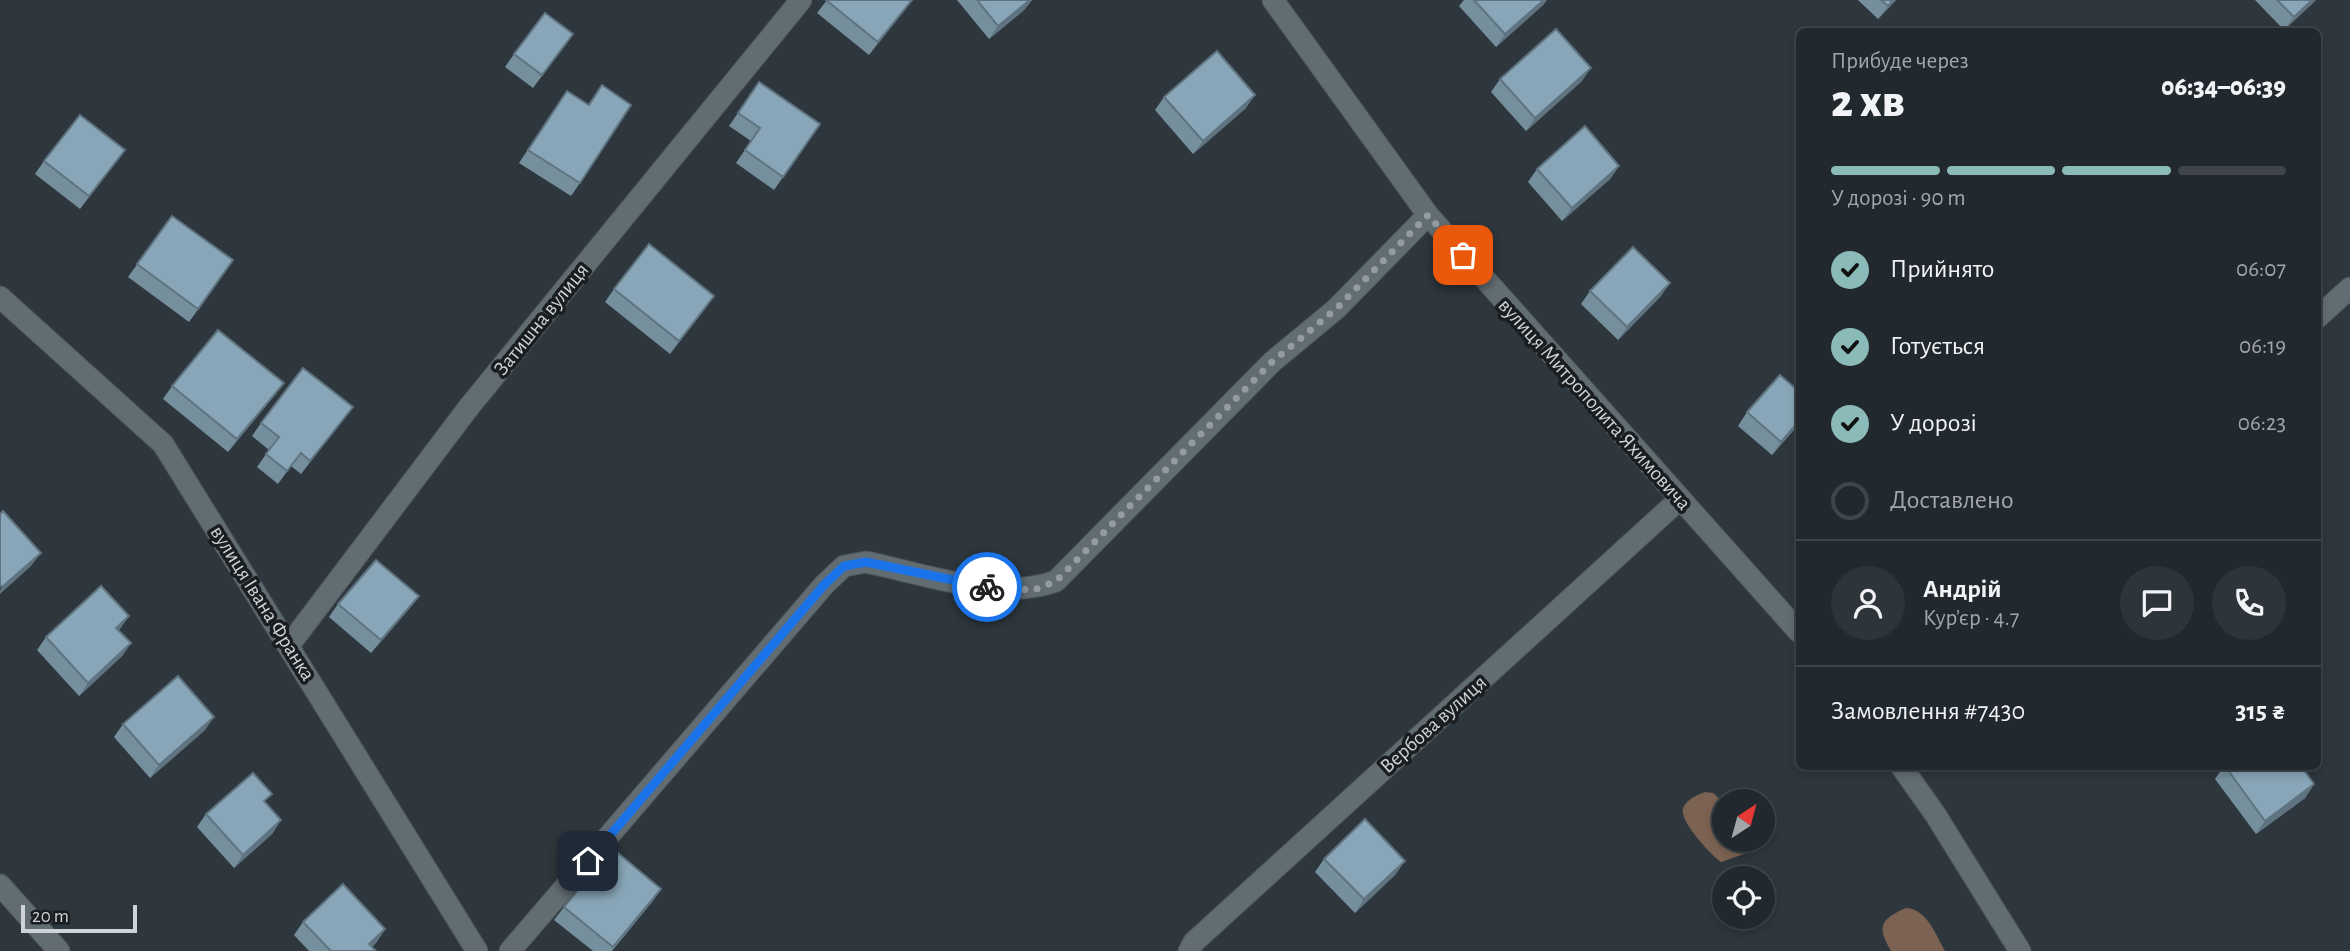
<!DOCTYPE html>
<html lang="uk">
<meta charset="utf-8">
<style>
:root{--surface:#22292e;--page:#2e353a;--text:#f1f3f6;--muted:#a2a6aa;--line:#3f454a;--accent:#8bbbb9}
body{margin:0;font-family:"Alegreya Sans",sans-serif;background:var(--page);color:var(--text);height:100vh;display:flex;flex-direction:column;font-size:26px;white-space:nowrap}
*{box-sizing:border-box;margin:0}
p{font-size:23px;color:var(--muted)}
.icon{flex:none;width:38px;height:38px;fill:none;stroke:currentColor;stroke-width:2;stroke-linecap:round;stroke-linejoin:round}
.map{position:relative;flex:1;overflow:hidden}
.drawer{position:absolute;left:1796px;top:28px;width:525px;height:742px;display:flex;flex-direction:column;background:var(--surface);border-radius:10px;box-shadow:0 4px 10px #0003,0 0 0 2px var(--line)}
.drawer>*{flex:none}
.needle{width:46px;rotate:36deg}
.fabs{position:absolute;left:1712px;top:789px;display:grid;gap:14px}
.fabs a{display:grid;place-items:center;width:63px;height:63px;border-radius:50%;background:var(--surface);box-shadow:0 4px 10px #0003,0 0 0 2px var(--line);font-size:35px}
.scale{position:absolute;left:21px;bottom:18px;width:116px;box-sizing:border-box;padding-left:7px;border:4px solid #cdd3d7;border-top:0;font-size:19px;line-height:24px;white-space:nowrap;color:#cdd3d7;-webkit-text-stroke:5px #1a1e21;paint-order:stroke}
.pin{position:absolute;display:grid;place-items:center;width:60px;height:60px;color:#fff;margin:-30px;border-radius:14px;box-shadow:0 4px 10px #0006}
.courier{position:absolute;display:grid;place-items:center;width:70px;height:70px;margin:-35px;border:5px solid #1a73e8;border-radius:50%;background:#fff;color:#222;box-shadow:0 2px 9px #0007}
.summary em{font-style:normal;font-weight:800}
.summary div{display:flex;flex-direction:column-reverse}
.summary{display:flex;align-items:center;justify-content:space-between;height:119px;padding:0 35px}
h1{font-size:46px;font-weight:800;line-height:52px}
.bar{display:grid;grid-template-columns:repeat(4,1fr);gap:10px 7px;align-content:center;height:84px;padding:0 35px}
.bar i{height:9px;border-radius:5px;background:var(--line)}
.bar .selected{background:var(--accent)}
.bar p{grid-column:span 4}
.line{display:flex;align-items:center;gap:18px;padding:0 35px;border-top:2px solid var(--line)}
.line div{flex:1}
.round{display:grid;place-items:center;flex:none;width:74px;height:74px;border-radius:37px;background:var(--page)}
ol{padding:0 35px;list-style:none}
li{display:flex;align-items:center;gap:21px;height:77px}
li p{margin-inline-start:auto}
li .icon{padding:7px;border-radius:50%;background:var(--accent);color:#111;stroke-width:4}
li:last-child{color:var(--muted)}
li i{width:38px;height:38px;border:4px solid var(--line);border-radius:50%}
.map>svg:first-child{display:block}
</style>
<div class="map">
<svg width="2350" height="951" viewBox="0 0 2350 951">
<rect width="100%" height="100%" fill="#2e373d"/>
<g fill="#7c6252">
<path d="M 1705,792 L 1713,793 L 1724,803 L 1724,840 L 1749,840 L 1744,854 L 1721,862 C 1711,855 1679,821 1683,808 C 1687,799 1697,795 1705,792 Z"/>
<path d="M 1906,908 C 1927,909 1936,935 1945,951 L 1891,951 C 1876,926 1881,919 1906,908 Z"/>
</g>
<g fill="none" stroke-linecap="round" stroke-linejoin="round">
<g stroke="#4d555a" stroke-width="23">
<g id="street">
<path d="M 1273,0 L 1428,215 L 1799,632"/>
<path d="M 0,297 L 163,444 L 477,951"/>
<path d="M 2317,318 L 2350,288"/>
<path d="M 290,644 L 469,407 L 801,0"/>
<path d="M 1901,766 L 1935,814 L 2020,951"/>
<path d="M 0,885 L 59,951"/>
<path d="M 510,951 L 824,585 L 844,566 L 866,562 C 924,574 1001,602 1056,581 L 1272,362 L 1336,309 L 1428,215"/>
<path d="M 1189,951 L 1194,942 L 1680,499"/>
</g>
</g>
<use href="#street" stroke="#626d73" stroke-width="21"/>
</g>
<g fill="#758f9d">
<path d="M 827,0 L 912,0 L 869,55 L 817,13 Z"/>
<path d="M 957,0 L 1032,0 L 1024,10 L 989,39 Z"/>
<path d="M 1464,0 L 1547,0 L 1543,5 L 1496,47 L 1459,6 Z"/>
<path d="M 1858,0 L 1896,0 L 1878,19 Z"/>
<path d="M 2255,0 L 2316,0 L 2284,30 Z"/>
<path d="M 573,34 L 533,88 L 505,67 L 514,54 Z"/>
<path d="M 1500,79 L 1582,81 L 1526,131 L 1491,92 Z"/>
<path d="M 759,82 L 820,124 L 774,190 L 736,163 L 751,141 L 729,126 Z"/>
<path d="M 602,85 L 580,183 L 571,196 L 519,163 L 558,104 L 588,105 Z"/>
<path d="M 1164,97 L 1246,108 L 1193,154 L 1155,110 Z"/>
<path d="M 125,150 L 80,209 L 35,174 L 44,161 Z"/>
<path d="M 1619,166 L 1610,179 L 1562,221 L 1528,182 L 1537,169 Z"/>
<path d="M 172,216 L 233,261 L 189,322 L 128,277 Z"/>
<path d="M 614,289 L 714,296 L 670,354 L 605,302 Z"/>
<path d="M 1590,291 L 1661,296 L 1618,340 L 1581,304 Z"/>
<path d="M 1799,381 L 1799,424 L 1772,455 L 1738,426 L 1747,412 L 1794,387 Z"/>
<path d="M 284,383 L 274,396 L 228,452 L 163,399 L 172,386 Z"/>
<path d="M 353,407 L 301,474 L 291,466 L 278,484 L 257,467 L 269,450 L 252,436 L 261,423 Z"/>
<path d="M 338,604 L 409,609 L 371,653 L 329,617 Z"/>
<path d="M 119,630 L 131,643 L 122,656 L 79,696 L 37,650 L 46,637 Z"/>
<path d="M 123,724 L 205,730 L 150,778 L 114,737 Z"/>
<path d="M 2224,766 L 2301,766 L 2314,784 L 2305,798 L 2256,834 L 2215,779 Z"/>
<path d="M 266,803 L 281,820 L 272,834 L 234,868 L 197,827 L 206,814 Z"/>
<path d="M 1324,859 L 1396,874 L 1355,913 L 1315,872 Z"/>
<path d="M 661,889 L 652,902 L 612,951 L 593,951 L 554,920 L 564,907 Z"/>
<path d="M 303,922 L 385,929 L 376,943 L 372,947 L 376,951 L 309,951 L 294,935 Z"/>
</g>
<g fill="#5f7480">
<path d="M 912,0 L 903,12 L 869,55 L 878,42 Z"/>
<path d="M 1030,0 L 1032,0 L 1024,10 L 989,39 L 998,26 Z"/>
<path d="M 1544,0 L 1547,0 L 1543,5 L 1496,47 L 1505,34 Z"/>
<path d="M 1893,0 L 1896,0 L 1878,19 L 1888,6 Z"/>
<path d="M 2312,0 L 2316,0 L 2284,30 L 2294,17 Z"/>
<path d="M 1591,68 L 1582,81 L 1526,131 L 1535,118 Z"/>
<path d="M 1255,95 L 1246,108 L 1193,154 L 1203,141 Z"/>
<path d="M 1619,166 L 1610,179 L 1562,221 L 1572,208 Z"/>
<path d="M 1670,283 L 1661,296 L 1618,340 L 1627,327 Z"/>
<path d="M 714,296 L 705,309 L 670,354 L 679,341 Z"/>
<path d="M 284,383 L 274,396 L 228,452 L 237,439 Z"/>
<path d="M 353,407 L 343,420 L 301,474 L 310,461 Z"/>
<path d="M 1799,421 L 1799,424 L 1772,455 L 1781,442 Z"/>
<path d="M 41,553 L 31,566 L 0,594 L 0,590 L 2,587 Z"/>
<path d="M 419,596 L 409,609 L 371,653 L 381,640 Z"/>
<path d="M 129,616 L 120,629 L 107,641 L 116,628 Z"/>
<path d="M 131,643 L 122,656 L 79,696 L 88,683 Z"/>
<path d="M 214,717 L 205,730 L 150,778 L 159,765 Z"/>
<path d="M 2314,784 L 2305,798 L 2256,834 L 2265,821 Z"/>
<path d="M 281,820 L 272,834 L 234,868 L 243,855 Z"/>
<path d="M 1405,861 L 1396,874 L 1355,913 L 1364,899 Z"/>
<path d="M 661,889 L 652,902 L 610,951 L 613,947 Z"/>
<path d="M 385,929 L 376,943 L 367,951 L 369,944 Z"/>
</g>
<g fill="#88a6b7" stroke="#5f7480" stroke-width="2">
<path d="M 826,0 L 912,0 L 878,42 Z"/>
<path d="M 977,0 L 1030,0 L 998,26 Z"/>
<path d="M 1474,0 L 1544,0 L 1505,34 Z"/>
<path d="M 1881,0 L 1893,0 L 1888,6 Z"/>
<path d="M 2277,0 L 2312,0 L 2294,17 Z"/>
<path d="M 545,13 L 573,34 L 542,75 L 514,54 Z"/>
<path d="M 1556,29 L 1591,68 L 1535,118 L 1500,79 Z"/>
<path d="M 1217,51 L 1255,95 L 1203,141 L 1164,97 Z"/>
<path d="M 759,82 L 820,124 L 783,177 L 745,150 L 760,128 L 738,113 Z"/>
<path d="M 602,85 L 631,105 L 580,183 L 528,150 L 567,91 L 589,105 Z"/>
<path d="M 80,115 L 125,150 L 89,196 L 44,161 Z"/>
<path d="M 1585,126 L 1619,166 L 1572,208 L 1537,169 Z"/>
<path d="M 172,216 L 233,260 L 198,309 L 137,264 Z"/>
<path d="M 649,244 L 714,296 L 679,341 L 614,289 Z"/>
<path d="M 1633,247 L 1670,283 L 1627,327 L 1590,291 Z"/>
<path d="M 218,330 L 284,383 L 237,439 L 172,386 Z"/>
<path d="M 303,368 L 353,407 L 310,461 L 301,453 L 287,471 L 266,454 L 279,437 L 261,423 Z"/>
<path d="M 1780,375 L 1794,387 L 1799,381 L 1799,421 L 1781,442 L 1747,412 Z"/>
<path d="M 3,511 L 41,553 L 2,587 L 0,585 L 0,514 Z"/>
<path d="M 376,560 L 419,596 L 381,640 L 338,604 Z"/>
<path d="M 101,586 L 129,616 L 116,628 L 131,643 L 88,683 L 46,637 Z"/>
<path d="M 178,676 L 214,717 L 159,765 L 123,724 Z"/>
<path d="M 2225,766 L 2301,766 L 2314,784 L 2265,821 Z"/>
<path d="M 253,773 L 272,794 L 264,801 L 281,820 L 243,855 L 206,814 Z"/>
<path d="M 1365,819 L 1405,861 L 1364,899 L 1324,859 Z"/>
<path d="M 612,848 L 661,889 L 613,947 L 564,907 Z"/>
<path d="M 343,884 L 385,929 L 369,944 L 376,951 L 331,951 L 303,922 Z"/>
</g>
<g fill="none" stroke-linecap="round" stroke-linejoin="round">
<path stroke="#959ca1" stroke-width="7" stroke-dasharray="0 12.6" d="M 987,587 L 1034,590 L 1056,581 L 1272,362 L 1336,309 L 1428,215 L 1463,255"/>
<path stroke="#1a73e8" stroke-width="9" d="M 588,861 L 824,585 L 844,566 L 866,562 L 987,587"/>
</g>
<g text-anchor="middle" stroke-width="7" stroke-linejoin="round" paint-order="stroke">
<g font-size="21" fill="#cdd3d7" stroke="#1a1e21">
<text transform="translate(541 319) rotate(-51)" y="7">Затишна вулиця</text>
<text transform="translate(1595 404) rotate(48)" y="7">вулиця Митрополита Яхимовича</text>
<text transform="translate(263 603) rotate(58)" y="7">вулиця Івана Франка</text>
<text transform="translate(1433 724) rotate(-42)" y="7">Вербова вулиця</text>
</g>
</g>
</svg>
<div class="fabs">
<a><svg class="needle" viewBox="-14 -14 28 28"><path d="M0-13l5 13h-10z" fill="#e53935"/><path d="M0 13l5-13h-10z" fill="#a2a6aa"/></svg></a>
<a><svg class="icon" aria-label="locate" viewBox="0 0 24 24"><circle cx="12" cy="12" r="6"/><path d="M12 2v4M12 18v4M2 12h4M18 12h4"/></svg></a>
</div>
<div class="scale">20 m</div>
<div class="pin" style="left:1463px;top:255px;background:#ea580c"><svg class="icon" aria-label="bag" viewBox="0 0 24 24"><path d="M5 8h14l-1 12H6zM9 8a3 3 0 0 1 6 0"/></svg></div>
<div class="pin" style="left:588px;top:861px;background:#1f2937"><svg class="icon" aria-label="home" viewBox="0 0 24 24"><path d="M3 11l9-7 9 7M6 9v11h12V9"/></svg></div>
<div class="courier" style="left:987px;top:587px"><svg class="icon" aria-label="bike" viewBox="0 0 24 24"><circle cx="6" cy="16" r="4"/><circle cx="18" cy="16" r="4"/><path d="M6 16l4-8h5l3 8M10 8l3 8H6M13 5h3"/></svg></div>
<section class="drawer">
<div class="summary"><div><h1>2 хв</h1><p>Прибуде через</p></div><em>06:34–06:39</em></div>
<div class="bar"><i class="selected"></i><i class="selected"></i><i class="selected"></i><i></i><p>У дорозі · 90 m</p></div>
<ol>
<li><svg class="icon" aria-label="check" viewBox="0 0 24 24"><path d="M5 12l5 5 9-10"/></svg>Прийнято<p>06:07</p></li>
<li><svg class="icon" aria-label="check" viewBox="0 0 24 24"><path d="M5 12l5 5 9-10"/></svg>Готується<p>06:19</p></li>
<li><svg class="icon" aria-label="check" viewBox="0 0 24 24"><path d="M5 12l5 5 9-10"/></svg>У дорозі<p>06:23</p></li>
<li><i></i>Доставлено</li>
</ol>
<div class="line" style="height:126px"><a class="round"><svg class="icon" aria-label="person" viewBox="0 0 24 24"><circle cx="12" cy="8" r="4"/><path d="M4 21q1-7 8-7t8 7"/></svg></a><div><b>Андрій</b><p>Кур’єр · 4.7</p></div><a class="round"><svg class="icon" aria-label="chat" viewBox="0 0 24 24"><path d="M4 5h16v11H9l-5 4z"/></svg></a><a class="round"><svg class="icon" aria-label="phone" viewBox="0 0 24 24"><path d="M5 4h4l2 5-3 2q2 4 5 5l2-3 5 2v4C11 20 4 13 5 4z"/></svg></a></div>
<div class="line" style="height:91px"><div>Замовлення #7430</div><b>315 ₴</b></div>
</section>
</div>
